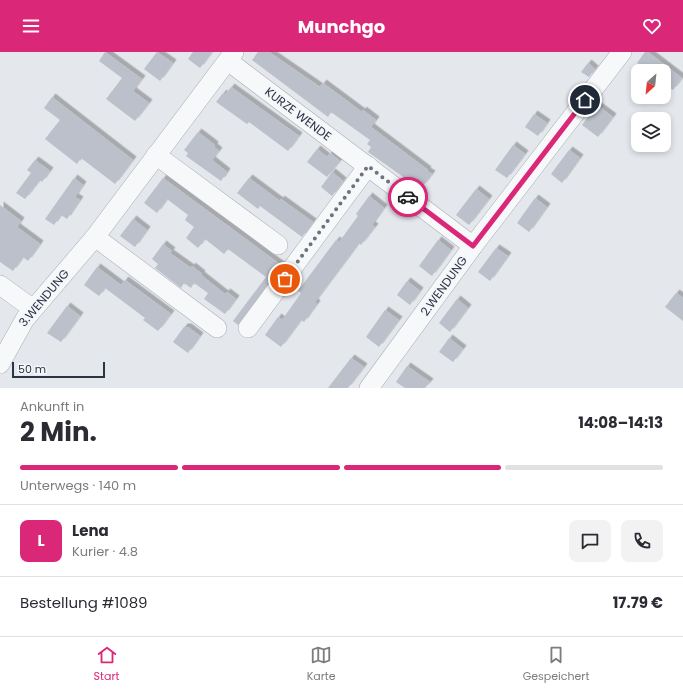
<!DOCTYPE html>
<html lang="de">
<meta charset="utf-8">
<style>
:root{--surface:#fff;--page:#f2f2f3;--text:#2b2b33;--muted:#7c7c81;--line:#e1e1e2;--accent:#db2777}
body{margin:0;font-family:Poppins,sans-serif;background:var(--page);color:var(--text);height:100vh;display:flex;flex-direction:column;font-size:15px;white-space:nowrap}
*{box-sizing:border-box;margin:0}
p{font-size:13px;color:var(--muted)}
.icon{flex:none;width:22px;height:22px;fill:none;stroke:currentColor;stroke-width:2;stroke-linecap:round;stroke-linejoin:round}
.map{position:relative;height:336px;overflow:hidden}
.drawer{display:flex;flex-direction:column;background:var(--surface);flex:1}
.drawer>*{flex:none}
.needle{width:26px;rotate:207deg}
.fabs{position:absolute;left:631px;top:12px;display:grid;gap:8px}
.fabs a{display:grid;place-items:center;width:40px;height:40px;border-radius:8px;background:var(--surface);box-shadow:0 2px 6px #0003;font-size:20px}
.scale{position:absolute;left:12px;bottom:10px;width:93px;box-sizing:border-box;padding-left:4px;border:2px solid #2b3445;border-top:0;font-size:11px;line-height:14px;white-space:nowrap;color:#2b3445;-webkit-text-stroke:3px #f4f6f9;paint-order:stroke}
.pin{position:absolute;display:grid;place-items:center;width:34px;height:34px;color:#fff;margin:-17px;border:2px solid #fff;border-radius:50%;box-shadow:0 1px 4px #0007}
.courier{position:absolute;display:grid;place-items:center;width:40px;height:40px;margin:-20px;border:3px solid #db2777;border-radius:50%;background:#fff;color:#222;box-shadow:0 1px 5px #0007}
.headline em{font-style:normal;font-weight:700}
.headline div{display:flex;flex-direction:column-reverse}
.headline{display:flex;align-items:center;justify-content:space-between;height:68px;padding:0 20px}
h1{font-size:26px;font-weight:700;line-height:30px}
.bar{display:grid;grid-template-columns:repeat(4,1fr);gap:6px 4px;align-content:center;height:48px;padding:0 20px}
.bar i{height:5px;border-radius:3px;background:var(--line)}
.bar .on{background:var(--accent)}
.bar p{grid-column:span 4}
.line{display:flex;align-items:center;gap:10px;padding:0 20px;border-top:1px solid var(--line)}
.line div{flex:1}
.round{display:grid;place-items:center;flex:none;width:42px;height:42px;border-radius:8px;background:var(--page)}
header{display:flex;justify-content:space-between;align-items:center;height:52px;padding:0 20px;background:var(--accent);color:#fff;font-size:18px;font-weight:700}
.dock{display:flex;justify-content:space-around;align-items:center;height:56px;border-top:1px solid var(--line);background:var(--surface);font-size:11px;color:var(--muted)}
.dock a{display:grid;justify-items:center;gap:2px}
.dock .on{color:var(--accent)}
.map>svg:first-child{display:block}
</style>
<header><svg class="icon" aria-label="menu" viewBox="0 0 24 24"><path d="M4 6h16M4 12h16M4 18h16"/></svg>Munchgo<svg class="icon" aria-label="heart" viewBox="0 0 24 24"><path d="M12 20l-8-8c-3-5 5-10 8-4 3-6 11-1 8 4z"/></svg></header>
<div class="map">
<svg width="683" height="336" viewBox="0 0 683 336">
<defs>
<filter id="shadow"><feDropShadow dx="3.5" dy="-3.5" stdDeviation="0" flood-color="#0004"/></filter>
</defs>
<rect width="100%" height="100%" fill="#e4e7ec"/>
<g fill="#bbc0ca" filter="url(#shadow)">
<path d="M 105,0 L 142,27 L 133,39 L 149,51 L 135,69 L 106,47 L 122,26 L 99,9 Z"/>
<path d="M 157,0 L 173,11 L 160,29 L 144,17 Z"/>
<path d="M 193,0 L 212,0 L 200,16 L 188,7 Z"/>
<path d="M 258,0 L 269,0 L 320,35 L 323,31 L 362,60 L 363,58 L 376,68 L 371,75 L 428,118 L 427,119 L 432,122 L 423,134 L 418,131 L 416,134 L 368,100 L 371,95 L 367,92 L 370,88 L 331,60 L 328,65 L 252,8 Z"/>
<path d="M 645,0 L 648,0 L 682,26 L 673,38 L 664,32 L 664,19 L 647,19 L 637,11 Z"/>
<path d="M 588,11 L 595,17 L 589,25 L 581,20 Z"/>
<path d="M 231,35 L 299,84 L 288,99 L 249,70 L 247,72 L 216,50 L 223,41 L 225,43 Z"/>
<path d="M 52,45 L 133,108 L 115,132 L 81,106 L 77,112 L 45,87 L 60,68 L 44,56 Z"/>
<path d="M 597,53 L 613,65 L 598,85 L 582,73 Z"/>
<path d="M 534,62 L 547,71 L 538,84 L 525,75 Z"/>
<path d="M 198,80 L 215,93 L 214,95 L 219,99 L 212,108 L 227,120 L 221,129 L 186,104 L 188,101 L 184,98 Z"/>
<path d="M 513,93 L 525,102 L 507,126 L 495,118 Z"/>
<path d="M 317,97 L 327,105 L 330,101 L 340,109 L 327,125 L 307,110 Z"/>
<path d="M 569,98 L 580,106 L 562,131 L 551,122 Z"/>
<path d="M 35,108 L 50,119 L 42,130 L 40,128 L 25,147 L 16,141 L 31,121 L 27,118 Z"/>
<path d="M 332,120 L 343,129 L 332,144 L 321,135 Z"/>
<path d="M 74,126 L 83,133 L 75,145 L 80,148 L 67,167 L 61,163 L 54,173 L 45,167 Z"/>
<path d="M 163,126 L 281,213 L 238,273 L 233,269 L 266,225 L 228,197 L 224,202 L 205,187 L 198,196 L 186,186 L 194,175 L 185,168 L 188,163 L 167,147 L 157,161 L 144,151 Z"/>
<path d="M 249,126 L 280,149 L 281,147 L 313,170 L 302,185 L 260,154 L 258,157 L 237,141 Z"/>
<path d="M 476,137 L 489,147 L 469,173 L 456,163 Z"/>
<path d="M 369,144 L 384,156 L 372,173 L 375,175 L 361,193 L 359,191 L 315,250 L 317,252 L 304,270 L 301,268 L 281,295 L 265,283 L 278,265 L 282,268 L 301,241 L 298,239 L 336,188 L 339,190 L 358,164 L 356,162 Z"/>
<path d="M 535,146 L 547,155 L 529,180 L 517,171 Z"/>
<path d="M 0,153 L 21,169 L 17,175 L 40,192 L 28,209 L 23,205 L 13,219 L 0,210 Z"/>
<path d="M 133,167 L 147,178 L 135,195 L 120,184 Z"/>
<path d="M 438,188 L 451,198 L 432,224 L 419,214 Z"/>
<path d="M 163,192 L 172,199 L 170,201 L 191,216 L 192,214 L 202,222 L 201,223 L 225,242 L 227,240 L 236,247 L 225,262 L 204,247 L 208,241 L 194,231 L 191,236 L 184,231 L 181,236 L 155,216 L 158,212 L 152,207 Z"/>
<path d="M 496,196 L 508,204 L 490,229 L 478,220 Z"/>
<path d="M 97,215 L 121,233 L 125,228 L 171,262 L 158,279 L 143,268 L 145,266 L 105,236 L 99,244 L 84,233 Z"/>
<path d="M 407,229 L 420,239 L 410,253 L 397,243 Z"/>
<path d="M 676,241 L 683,246 L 683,269 L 665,255 Z"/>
<path d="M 457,247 L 468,256 L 450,280 L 439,271 Z"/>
<path d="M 67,254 L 80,264 L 61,290 L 47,281 Z"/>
<path d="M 385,258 L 399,268 L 379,295 L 366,285 Z"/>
<path d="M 184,275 L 188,275 L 200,284 L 188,301 L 173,290 Z"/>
<path d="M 449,286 L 463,297 L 453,310 L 439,300 Z"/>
<path d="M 351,306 L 364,315 L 348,336 L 328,336 Z"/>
<path d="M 407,314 L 430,330 L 425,336 L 405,336 L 396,330 Z"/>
</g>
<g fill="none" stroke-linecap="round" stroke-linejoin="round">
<g stroke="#a9aeb7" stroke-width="20">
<g id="minor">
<path d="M 228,9 L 473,194"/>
<path d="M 156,103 L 278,193"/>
<path d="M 95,185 L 217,276"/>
<path d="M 0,233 L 33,257"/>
<path d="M 248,276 L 368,114"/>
<path d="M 0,312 L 25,267 L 95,185 L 234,0"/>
<path d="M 369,336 L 473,194 L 622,0"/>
</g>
</g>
<use href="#minor" stroke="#f7f8fa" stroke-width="19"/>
</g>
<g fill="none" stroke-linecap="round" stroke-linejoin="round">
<path stroke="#6c737f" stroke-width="4" stroke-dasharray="0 7.2" d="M 285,227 L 368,114 L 408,145"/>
<path stroke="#db2777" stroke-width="5" d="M 408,145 L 473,194 L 585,48"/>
</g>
<g text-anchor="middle" stroke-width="3.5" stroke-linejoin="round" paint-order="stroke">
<g font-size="12" fill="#2b3445" stroke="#f4f6f9">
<text transform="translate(298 62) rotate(37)" y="4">KURZE WENDE</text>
<text transform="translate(444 234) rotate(-54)" y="4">2.WENDUNG</text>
<text transform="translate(44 246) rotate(-50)" y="4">3.WENDUNG</text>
</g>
</g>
</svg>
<div class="fabs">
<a><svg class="needle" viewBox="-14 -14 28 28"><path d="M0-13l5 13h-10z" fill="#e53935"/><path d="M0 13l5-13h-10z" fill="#7c7c81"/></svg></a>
<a><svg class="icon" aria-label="layers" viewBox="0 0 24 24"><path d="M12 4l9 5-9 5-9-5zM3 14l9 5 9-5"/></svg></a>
</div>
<div class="scale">50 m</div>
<div class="pin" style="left:285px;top:227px;background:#ea580c"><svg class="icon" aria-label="bag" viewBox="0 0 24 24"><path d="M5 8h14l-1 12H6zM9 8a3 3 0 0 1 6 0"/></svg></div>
<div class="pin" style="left:585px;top:48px;background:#1f2937"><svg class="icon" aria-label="home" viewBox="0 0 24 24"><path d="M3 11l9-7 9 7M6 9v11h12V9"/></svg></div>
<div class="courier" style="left:408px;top:145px"><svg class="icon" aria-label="car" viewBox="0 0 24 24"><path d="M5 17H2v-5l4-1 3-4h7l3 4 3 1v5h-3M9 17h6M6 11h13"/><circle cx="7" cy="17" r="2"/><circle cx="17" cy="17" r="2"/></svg></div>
</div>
<section class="drawer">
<div class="headline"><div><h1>2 Min.</h1><p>Ankunft in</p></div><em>14:08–14:13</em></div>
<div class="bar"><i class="on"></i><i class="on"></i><i class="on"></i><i></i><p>Unterwegs · 140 m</p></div>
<div class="line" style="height:72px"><b class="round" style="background:var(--accent);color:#fff">L</b><div><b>Lena</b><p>Kurier · 4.8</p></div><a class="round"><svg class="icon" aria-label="chat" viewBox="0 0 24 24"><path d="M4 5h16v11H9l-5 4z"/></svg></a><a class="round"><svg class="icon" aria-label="phone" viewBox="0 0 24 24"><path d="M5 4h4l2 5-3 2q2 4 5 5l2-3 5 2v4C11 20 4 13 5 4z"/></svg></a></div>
<div class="line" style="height:52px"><div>Bestellung #1089</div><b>17.79 €</b></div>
</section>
<nav class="dock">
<a class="on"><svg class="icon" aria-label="home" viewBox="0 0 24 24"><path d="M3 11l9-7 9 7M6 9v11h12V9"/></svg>Start</a>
<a><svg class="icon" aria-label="map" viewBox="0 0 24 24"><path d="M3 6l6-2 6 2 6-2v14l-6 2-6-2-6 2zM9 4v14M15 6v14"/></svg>Karte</a>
<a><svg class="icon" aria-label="saved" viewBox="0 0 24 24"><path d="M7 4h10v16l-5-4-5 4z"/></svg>Gespeichert</a>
</nav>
